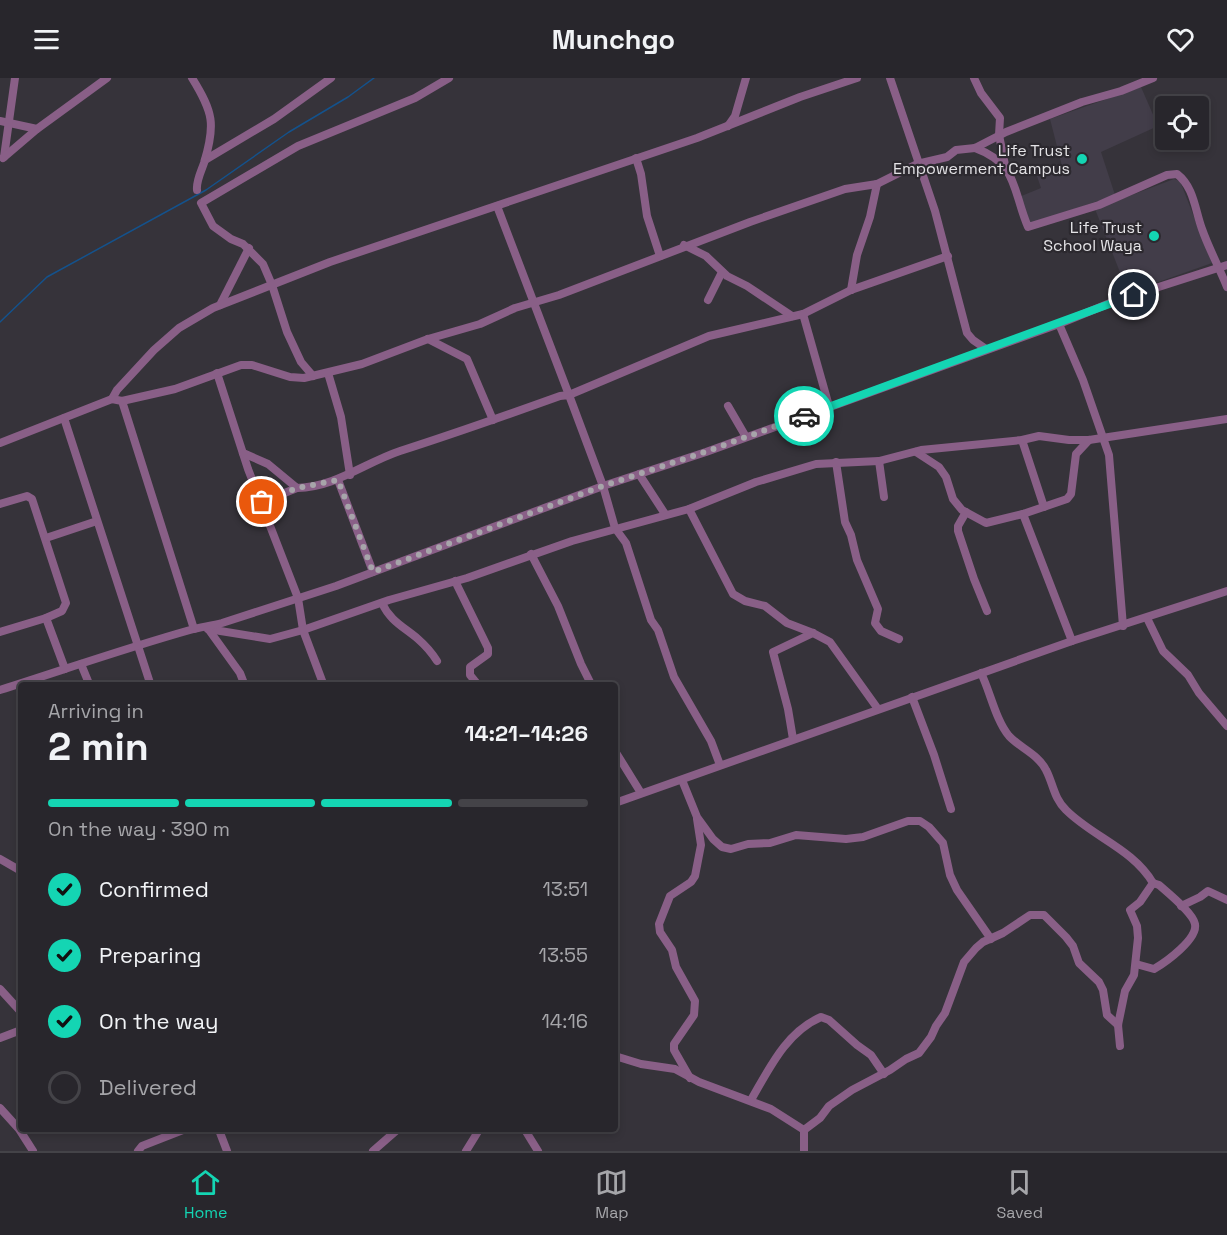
<!DOCTYPE html>
<meta charset="utf-8">
<style>
:root{--surface:#28262c;--page:#302e34;--text:#f1f3f6;--muted:#a5a5a9;--line:#444348;--accent:#14d5b3}
body{margin:0;font-family:"Space Grotesk",sans-serif;background:var(--page);color:var(--text);height:100vh;display:flex;flex-direction:column;font-size:22px;white-space:nowrap}
*{box-sizing:border-box;margin:0}
p{font-size:20px;color:var(--muted)}
.icon{flex:none;width:33px;height:33px;fill:none;stroke:currentColor;stroke-width:2;stroke-linecap:round;stroke-linejoin:round}
.map{position:relative;flex:1;overflow:hidden}
.panel{position:absolute;left:18px;top:604px;width:600px;height:450px;display:flex;flex-direction:column;background:var(--surface);border-radius:6px;box-shadow:0 3px 9px #0003,0 0 0 2px var(--line)}
.panel>*{flex:none}
.buttons{position:absolute;left:1155px;top:18px;display:grid;gap:12px}
.buttons a{display:grid;place-items:center;width:54px;height:54px;border-radius:6px;background:var(--surface);box-shadow:0 3px 9px #0003,0 0 0 2px var(--line);font-size:30px}
.pin{position:absolute;display:grid;place-items:center;width:51px;height:51px;color:#fff;margin:-26px;border:3px solid #fff;border-radius:50%;box-shadow:0 2px 6px #0007}
.courier{position:absolute;display:grid;place-items:center;width:60px;height:60px;margin:-30px;border:4px solid #14d5b3;border-radius:50%;background:#fff;color:#222;box-shadow:0 2px 8px #0007}
.headline em{font-style:normal;font-weight:700}
.headline div{display:flex;flex-direction:column-reverse}
.headline{display:flex;align-items:center;justify-content:space-between;height:102px;padding:0 30px}
h1{font-size:39px;font-weight:700;line-height:45px}
.bar{display:grid;grid-template-columns:repeat(4,1fr);gap:9px 6px;align-content:center;height:72px;padding:0 30px}
.bar i{height:8px;border-radius:4px;background:var(--line)}
.bar .active{background:var(--accent)}
.bar p{grid-column:span 4}
ol{padding:0 30px;list-style:none}
li{display:flex;align-items:center;gap:18px;height:66px}
li p{margin-inline-start:auto}
li .icon{padding:6px;border-radius:50%;background:var(--accent);color:#111;stroke-width:4}
li:last-child{color:var(--muted)}
li i{width:33px;height:33px;border:3px solid var(--line);border-radius:50%}
header{display:flex;justify-content:space-between;align-items:center;height:78px;padding:0 30px;background:var(--surface);font-size:27px;font-weight:700}
.tab-bar{display:flex;justify-content:space-around;align-items:center;height:84px;border-top:2px solid var(--line);background:var(--surface);font-size:16px;color:var(--muted)}
.tab-bar a{display:grid;justify-items:center;gap:3px}
.tab-bar .active{color:var(--accent)}
.map>svg:first-child{display:block}
</style>
<header><svg class="icon" aria-label="menu" viewBox="0 0 24 24"><path d="M4 6h16M4 12h16M4 18h16"/></svg>Munchgo<svg class="icon" aria-label="heart" viewBox="0 0 24 24"><path d="M12 20l-8-8c-3-5 5-10 8-4 3-6 11-1 8 4z"/></svg></header>
<div class="map">
<svg width="1227" height="1073" viewBox="0 0 1227 1073">
<rect width="100%" height="100%" fill="#36333a"/>
<g fill="#423d49">
<path d="M 1141,9 L 1158,48 L 1101,74 L 1115,117 L 1032,146 L 1028,144 L 1019,119 L 1041,110 L 1037,98 L 1062,88 L 1050,41 Z"/>
<path d="M 1174,101 L 1180,103 L 1212,185 L 1130,214 L 1127,212 L 1095,131 Z"/>
</g>
<g fill="none" stroke-linecap="round" stroke-linejoin="round">
<path stroke="#14528c" stroke-width="1.5" d="M 0,244 L 47,199 L 206,112 L 289,54 L 348,19 L 374,0"/>
<g stroke="#895f87" stroke-width="8">
<path d="M 192,0 C 213,34 216,46 204,85 C 201,94 196,103 197,112"/>
<path d="M 890,0 L 935,133 L 967,255 L 973,262 L 986,271"/>
<path d="M 974,0 L 981,15 L 1000,40 L 999,57 L 1005,87"/>
<path d="M 0,43 L 37,51 L 107,0"/>
<path d="M 728,48 L 735,38 L 746,0"/>
<path d="M 975,70 C 1018,86 1012,111 1028,149 L 1099,127 L 1167,97 L 1177,96 C 1194,109 1195,132 1202,151 C 1209,171 1219,189 1227,209"/>
<path d="M 4,79 L 15,0"/>
<path d="M 3,80 L 37,51"/>
<path d="M 636,80 L 641,96 L 647,138 L 660,178"/>
<path d="M 205,82 L 274,41 L 331,0"/>
<path d="M 497,128 L 569,317 L 709,258 L 803,236 L 851,212 L 948,178"/>
<path d="M 684,167 L 706,178 L 727,198 L 747,208 L 792,238"/>
<path d="M 851,212 L 857,177 L 870,139 L 877,106"/>
<path d="M 708,222 L 722,194"/>
<path d="M 220,227 L 249,170"/>
<path d="M 803,236 L 829,328"/>
<path d="M 1059,246 L 1115,223 L 1227,187"/>
<path d="M 428,261 L 467,281 L 493,342"/>
<path d="M 217,295 L 248,391 L 298,520 L 303,552 L 324,608"/>
<path d="M 328,295 L 341,339 L 350,397"/>
<path d="M 313,298 L 301,284 L 287,254 L 272,207 L 263,186 L 243,166 L 231,161 L 213,148 L 201,125 L 298,68 L 415,20 L 449,0"/>
<path d="M 112,321 L 117,312 L 154,272 L 179,250 L 213,230 L 330,184 L 697,60 L 800,19 L 857,0"/>
<path d="M 122,323 L 175,311 L 241,287 L 252,287 L 290,299 L 304,300 L 362,286 L 428,261 L 480,246 L 515,230 L 559,217 L 750,144 L 845,111 L 877,106 L 917,86 L 947,79 L 956,72 L 975,70 L 1006,54 L 1082,24 L 1121,13 L 1153,0"/>
<path d="M 728,328 L 746,359"/>
<path d="M 64,340 L 151,608"/>
<path d="M 1022,362 L 1044,429"/>
<path d="M 0,365 L 112,321 L 122,323 L 194,551"/>
<path d="M 916,374 L 939,389 L 946,399 L 953,421 L 962,432 L 986,445 L 1023,436 L 1067,421 L 1071,416 L 1076,376 L 1089,362"/>
<path d="M 243,375 L 268,386 L 297,410 C 336,409 364,385 400,373 C 453,356 507,337 560,318 L 569,317 L 603,408 L 615,450 L 626,465 L 651,542 L 658,552 L 674,599 L 711,663 L 720,687"/>
<path d="M 879,383 L 884,419"/>
<path d="M 836,384 L 845,444 L 851,457 L 857,482 L 878,531 L 875,545 L 881,553 L 899,561"/>
<path d="M 639,396 L 665,436"/>
<path d="M 338,402 L 373,494"/>
<path d="M 262,424 L 297,410"/>
<path d="M 0,426 L 27,418 L 32,421 L 66,525 L 62,533 L 46,540 L 0,554"/>
<path d="M 689,431 L 733,516 L 745,523 L 765,528 L 787,545 L 813,555 L 830,564 L 878,631"/>
<path d="M 966,434 L 958,448 L 958,453 L 974,501 L 987,533"/>
<path d="M 1023,436 L 1072,563"/>
<path d="M 46,460 L 97,443"/>
<path d="M 531,476 L 558,528 L 581,586 L 592,608"/>
<path d="M 455,503 L 488,570 L 488,576 L 470,589 L 470,597 L 479,608"/>
<path d="M 382,525 C 390,543 404,549 418,561 C 426,568 432,575 437,583"/>
<path d="M 46,540 L 65,591"/>
<path d="M 1147,540 L 1163,573 L 1188,597 L 1199,615 L 1227,648"/>
<path d="M 208,551 L 270,561 L 303,552 L 389,522 L 467,500 L 572,463 L 689,431 L 756,404 L 816,386 L 879,383 L 921,372 L 1022,362 L 1039,358 L 1069,362 L 1089,362 L 1227,341"/>
<path d="M 209,552 L 240,595 L 245,608"/>
<path d="M 81,586 L 90,608"/>
<path d="M 981,595 C 990,613 996,643 1009,658 C 1020,670 1038,676 1046,692 C 1053,705 1054,721 1066,732 C 1093,759 1133,771 1153,805 L 1140,824 L 1130,832 L 1137,848 L 1138,860 L 1134,897 L 1125,913 L 1118,947 L 1120,968"/>
<path d="M 0,612 C 63,592 126,570 190,552 C 200,549 211,548 222,545 L 336,508 L 603,408 L 706,374 L 1059,246 L 1083,302 L 1109,377 L 1123,548"/>
<path d="M 912,619 L 934,677 L 951,731"/>
<path d="M 793,661 L 788,631 L 773,574 L 813,555"/>
<path d="M 615,673 L 641,715"/>
<path d="M 682,702 L 697,739 L 713,761 L 722,769 L 731,771 L 748,766 L 770,765 L 796,757 L 846,761 L 863,759 L 908,743 L 920,743 L 929,749 L 943,765 L 950,797 L 957,812 L 991,861"/>
<path d="M 615,725 L 1072,563 L 1227,513"/>
<path d="M 0,781 L 21,793"/>
<path d="M 1181,828 L 1200,819 L 1208,813 L 1227,822"/>
<path d="M 1136,886 L 1154,891 C 1166,884 1198,861 1195,846 C 1193,835 1168,815 1159,807 L 1153,805"/>
<path d="M 0,911 L 21,934"/>
<path d="M 0,960 L 21,952"/>
<path d="M 615,978 L 641,986 L 675,991 L 699,1004 L 771,1031 L 804,1052"/>
<path d="M 690,1000 L 674,972 L 674,966 L 694,937 L 695,923 L 676,889 L 672,872 L 660,854 L 659,846 L 670,818 L 691,804 L 695,798 L 701,767 L 697,741"/>
<path d="M 751,1022 C 769,991 786,954 821,939 L 829,942 L 857,967 L 871,977 L 884,996"/>
<path d="M 0,1030 L 19,1051 L 33,1073"/>
<path d="M 219,1052 L 227,1073"/>
<path d="M 525,1052 L 538,1073"/>
<path d="M 804,1052 L 820,1040 L 829,1028 L 852,1012 L 890,992 L 906,981 L 919,975 L 931,959 L 936,948 L 945,935 L 964,884 L 976,870 L 983,864 L 1003,855 L 1030,837 L 1044,837 L 1066,859 L 1073,868 L 1079,885 L 1099,904 L 1103,912 L 1107,937 L 1118,947"/>
<path d="M 804,1052 L 804,1073"/>
<path d="M 138,1073 L 142,1068 L 183,1052"/>
<path d="M 373,1073 L 397,1052"/>
<path d="M 466,1073 L 479,1052"/>
</g>
</g>
<g fill="none" stroke-linecap="round" stroke-linejoin="round">
<path stroke="#a7a5aa" stroke-width="6" stroke-dasharray="0 10.8" d="M 262,424 L 297,410 L 338,402 L 373,494 L 603,408 L 705,374 L 804,338"/>
<path stroke="#14d5b3" stroke-width="8" d="M 804,338 L 1134,217"/>
</g>
<g fill="#14d5b3" stroke="#2c292f" stroke-width="2">
<circle cx="1082" cy="81" r="6"/>
<circle cx="1154" cy="158" r="6"/>
</g>
<g text-anchor="middle" stroke-width="4.5" stroke-linejoin="round" paint-order="stroke">
<g font-size="16" fill="#e4e3e6" stroke="#2c292f" text-anchor="end">
<text x="1070" y="78">Life Trust<tspan x="1070" dy="18">Empowerment Campus</tspan></text>
<text x="1142" y="155">Life Trust<tspan x="1142" dy="18">School Waya</tspan></text>
</g>
</g>
</svg>
<div class="buttons">
<a><svg class="icon" aria-label="locate" viewBox="0 0 24 24"><circle cx="12" cy="12" r="6"/><path d="M12 2v4M12 18v4M2 12h4M18 12h4"/></svg></a>
</div>
<div class="pin" style="left:262px;top:424px;background:#ea580c"><svg class="icon" aria-label="bag" viewBox="0 0 24 24"><path d="M5 8h14l-1 12H6zM9 8a3 3 0 0 1 6 0"/></svg></div>
<div class="pin" style="left:1134px;top:217px;background:#1f2937"><svg class="icon" aria-label="home" viewBox="0 0 24 24"><path d="M3 11l9-7 9 7M6 9v11h12V9"/></svg></div>
<div class="courier" style="left:804px;top:338px"><svg class="icon" aria-label="car" viewBox="0 0 24 24"><path d="M5 17H2v-5l4-1 3-4h7l3 4 3 1v5h-3M9 17h6M6 11h13"/><circle cx="7" cy="17" r="2"/><circle cx="17" cy="17" r="2"/></svg></div>
<section class="panel">
<div class="headline"><div><h1>2 min</h1><p>Arriving in</p></div><em>14:21–14:26</em></div>
<div class="bar"><i class="active"></i><i class="active"></i><i class="active"></i><i></i><p>On the way · 390 m</p></div>
<ol>
<li><svg class="icon" aria-label="check" viewBox="0 0 24 24"><path d="M5 12l5 5 9-10"/></svg>Confirmed<p>13:51</p></li>
<li><svg class="icon" aria-label="check" viewBox="0 0 24 24"><path d="M5 12l5 5 9-10"/></svg>Preparing<p>13:55</p></li>
<li><svg class="icon" aria-label="check" viewBox="0 0 24 24"><path d="M5 12l5 5 9-10"/></svg>On the way<p>14:16</p></li>
<li><i></i>Delivered</li>
</ol>
</section>
</div>
<nav class="tab-bar">
<a class="active"><svg class="icon" aria-label="home" viewBox="0 0 24 24"><path d="M3 11l9-7 9 7M6 9v11h12V9"/></svg>Home</a>
<a><svg class="icon" aria-label="map" viewBox="0 0 24 24"><path d="M3 6l6-2 6 2 6-2v14l-6 2-6-2-6 2zM9 4v14M15 6v14"/></svg>Map</a>
<a><svg class="icon" aria-label="saved" viewBox="0 0 24 24"><path d="M7 4h10v16l-5-4-5 4z"/></svg>Saved</a>
</nav>
